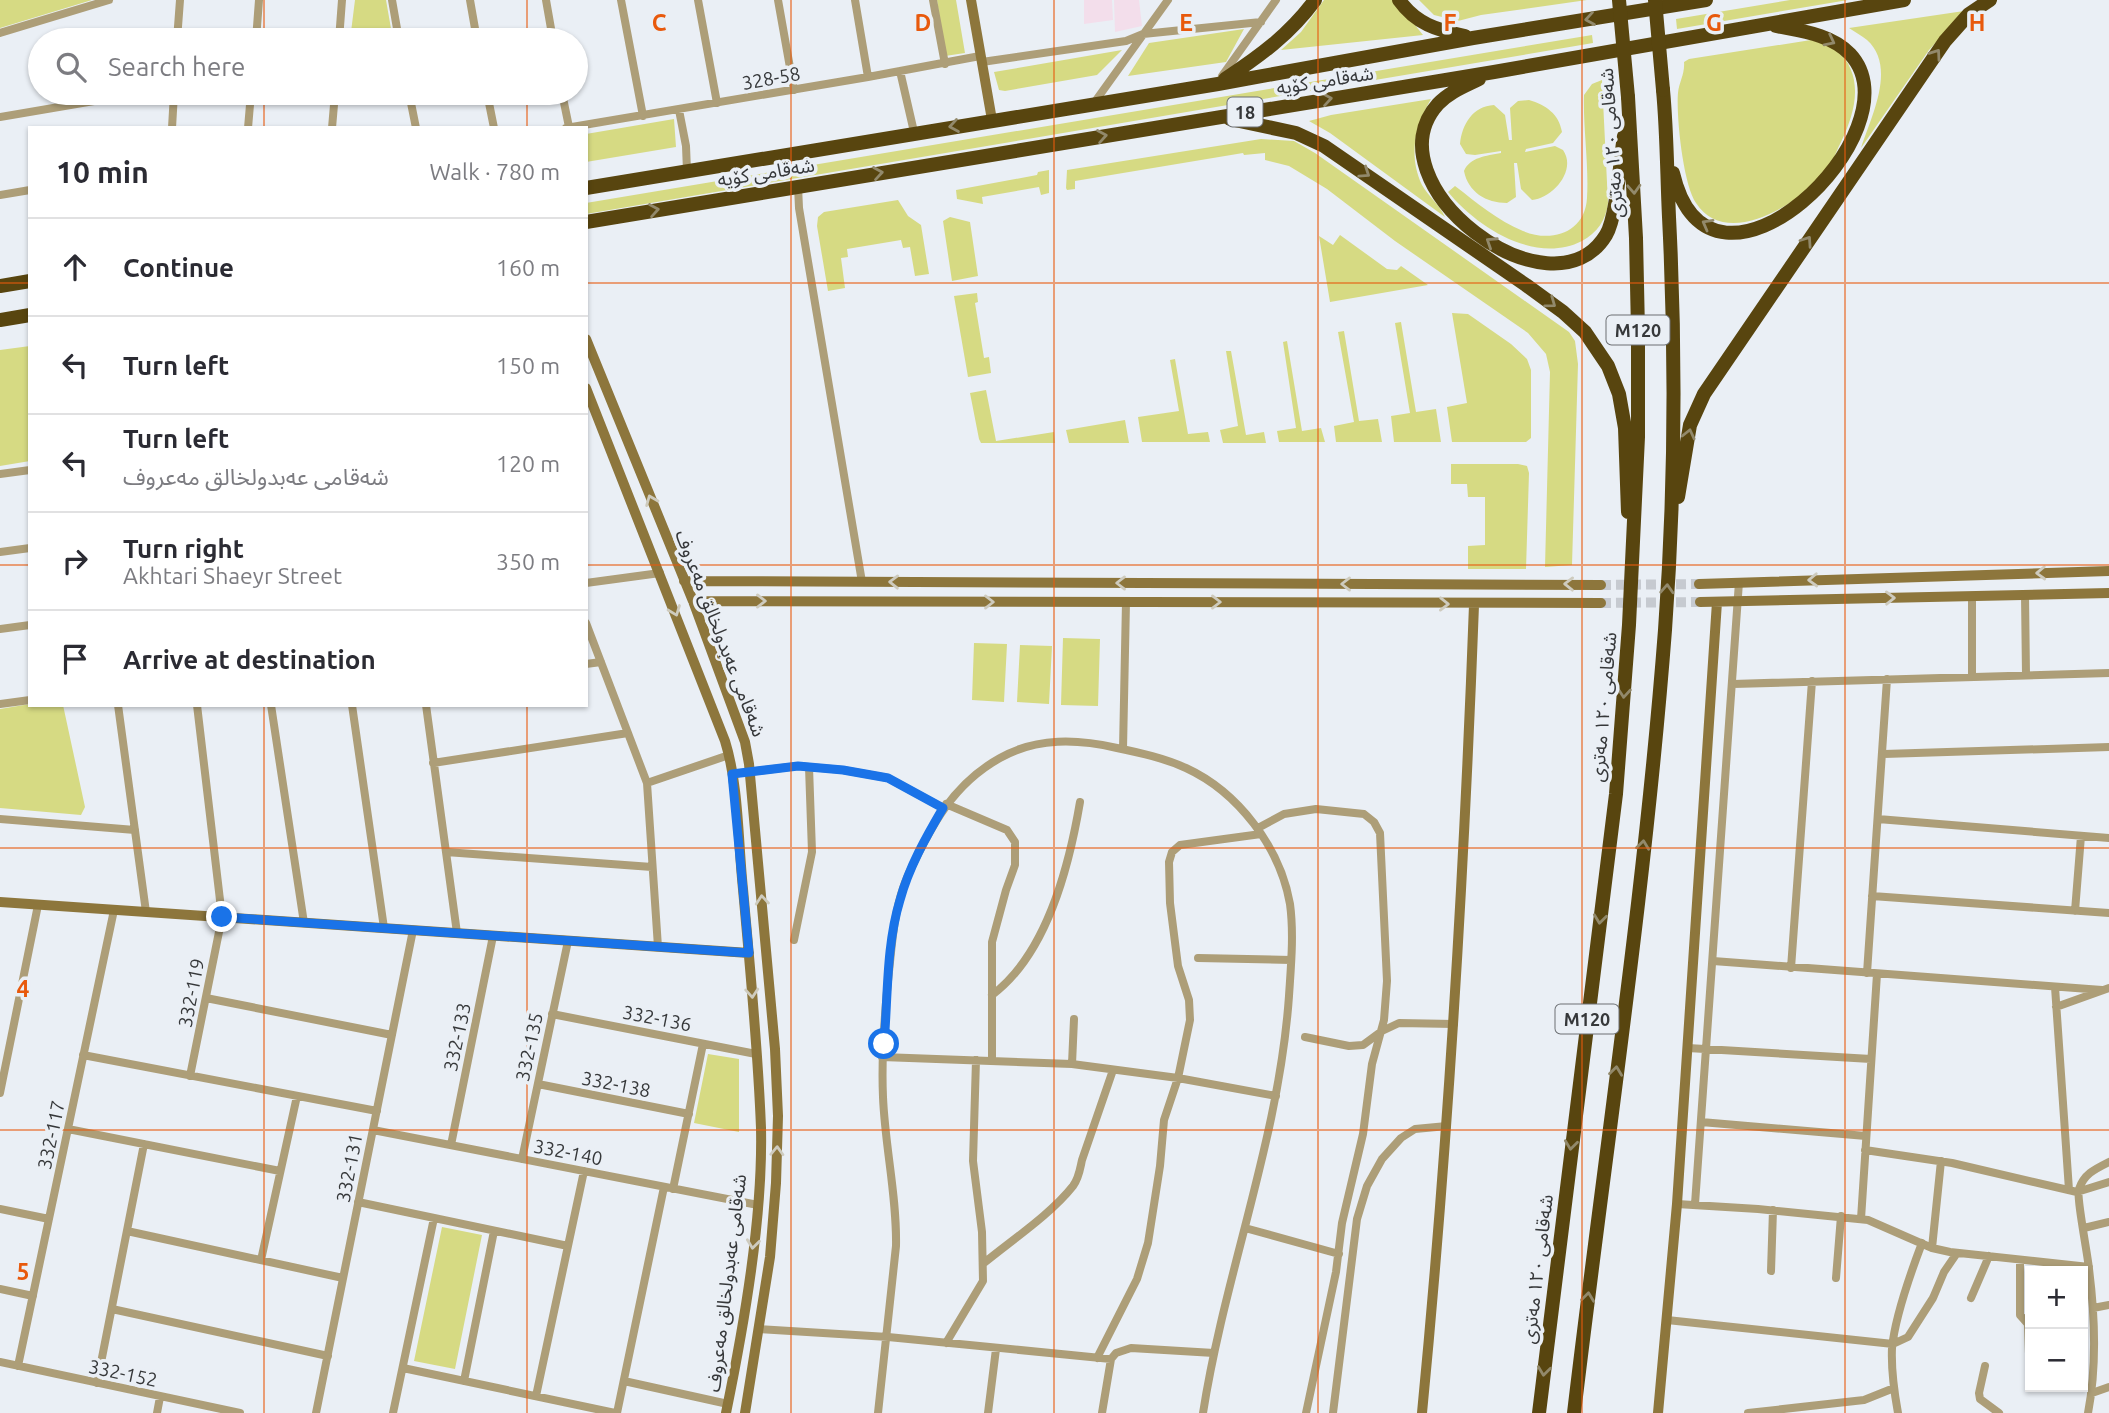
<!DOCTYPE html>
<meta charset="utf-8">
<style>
:root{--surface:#fff;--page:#f7f7f7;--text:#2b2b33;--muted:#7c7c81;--line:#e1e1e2}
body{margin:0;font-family:Ubuntu,"Noto Sans Arabic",sans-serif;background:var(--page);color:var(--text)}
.controls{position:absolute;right:21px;bottom:21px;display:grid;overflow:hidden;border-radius:0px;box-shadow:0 2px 5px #0004}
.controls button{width:63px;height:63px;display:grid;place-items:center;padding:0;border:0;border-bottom:2px solid var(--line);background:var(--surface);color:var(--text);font:35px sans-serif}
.stop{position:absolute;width:21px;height:21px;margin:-16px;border:5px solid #1a73e8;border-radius:50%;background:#fff}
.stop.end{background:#1a73e8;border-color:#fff;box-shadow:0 2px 7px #0008}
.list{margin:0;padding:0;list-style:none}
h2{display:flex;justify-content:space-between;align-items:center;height:91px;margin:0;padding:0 28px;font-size:30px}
h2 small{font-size:23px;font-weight:400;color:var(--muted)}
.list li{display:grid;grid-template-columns:46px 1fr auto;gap:21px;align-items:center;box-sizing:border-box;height:98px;padding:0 28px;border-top:2px solid var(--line)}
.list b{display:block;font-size:26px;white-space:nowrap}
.list p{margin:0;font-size:23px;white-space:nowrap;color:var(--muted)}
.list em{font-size:23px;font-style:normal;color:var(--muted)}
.icon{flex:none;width:38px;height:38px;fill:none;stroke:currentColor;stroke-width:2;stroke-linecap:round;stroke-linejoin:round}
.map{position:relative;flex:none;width:2109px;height:1413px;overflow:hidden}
.search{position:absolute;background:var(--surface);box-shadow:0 2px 5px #0004;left:28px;top:28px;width:560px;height:77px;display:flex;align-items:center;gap:18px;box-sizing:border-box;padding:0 24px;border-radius:38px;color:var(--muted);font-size:26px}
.panel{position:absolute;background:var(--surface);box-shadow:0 2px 5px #0004;left:28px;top:126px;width:560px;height:581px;border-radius:0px}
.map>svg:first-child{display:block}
.medical{fill:#f3deeb}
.green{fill:#d6da83}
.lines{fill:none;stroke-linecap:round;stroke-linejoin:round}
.secondary-tunnel{stroke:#c6cad0;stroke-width:10;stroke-dasharray:10 5;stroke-linecap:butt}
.street{stroke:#ad9e78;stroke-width:8}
.secondary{stroke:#8d763c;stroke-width:10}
.highway{stroke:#58450f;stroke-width:14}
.highway-bridge{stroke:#58450f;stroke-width:14}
.oneway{stroke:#92896b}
.oneway2{stroke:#cecbbe}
.route{stroke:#1a73e8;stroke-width:9}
.grid{fill:none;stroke:#e8590c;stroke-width:2;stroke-opacity:0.55}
.labels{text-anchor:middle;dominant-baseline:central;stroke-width:7;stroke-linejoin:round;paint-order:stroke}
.shield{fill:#eaeff5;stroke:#6c6f72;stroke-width:2}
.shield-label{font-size:18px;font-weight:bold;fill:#36383a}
.street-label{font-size:19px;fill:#36383a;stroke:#eaeff5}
.grid-label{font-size:23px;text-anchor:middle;font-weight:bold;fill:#e8590c;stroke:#eaeff5;stroke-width:7;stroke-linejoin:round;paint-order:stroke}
</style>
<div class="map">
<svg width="2109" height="1413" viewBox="0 0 2109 1413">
<rect width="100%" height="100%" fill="#eaeff5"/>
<!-- medical -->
<path class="medical" d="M 1084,0 L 1112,0 L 1113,20 L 1084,24 Z
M 1114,0 L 1139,0 L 1142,26 L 1115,32 Z"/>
<!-- green -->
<path class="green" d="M 0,0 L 92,0 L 0,28 Z
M 355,0 L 386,0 L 393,40 L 350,40 Z
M 937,0 L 956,0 L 965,53 L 945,56 Z
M 1324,0 L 1395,0 L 1423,35 L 1281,50 L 1301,32 Z
M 1419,0 L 1587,0 L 1481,15 L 1458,21 L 1434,15 Z
M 1790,0 L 1848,0 L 1677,29 L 1676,19 Z
M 1964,11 L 1929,50 L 1861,148 C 1871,117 1897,67 1867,40 C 1862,36 1855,32 1849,28 Z
M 1244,29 L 1226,62 L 1128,76 L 1149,43 Z
M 1592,35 L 1593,43 L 586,214 L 586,203 Z
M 1811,40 C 1819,42 1831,44 1836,49 C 1865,75 1856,111 1841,142 C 1837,149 1834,159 1830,166 C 1806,200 1728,252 1696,203 C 1683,184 1676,115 1678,93 C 1679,82 1685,74 1684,62 L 1689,59 Z
M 1122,50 L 1097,75 L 1005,91 L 999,90 L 994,72 Z
M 1602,80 L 1608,203 C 1606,220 1597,233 1582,241 C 1535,265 1477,227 1448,192 L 1455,186 C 1476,202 1498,221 1523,231 C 1551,243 1585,233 1587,198 C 1589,164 1583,129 1584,95 L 1592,84 Z
M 1431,99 C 1415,126 1408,155 1422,185 C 1428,196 1439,204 1445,217 L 1330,133 L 1309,121 L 1331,115 Z
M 1529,100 C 1546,105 1559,114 1562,132 L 1553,143 L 1526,149 L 1525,152 L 1555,146 L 1563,150 C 1577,170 1553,198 1532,200 L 1521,189 L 1517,163 L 1514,163 L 1516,197 L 1507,203 C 1486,203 1468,192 1464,171 C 1470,157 1486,156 1501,153 L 1501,151 L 1475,155 L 1466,154 L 1460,144 C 1462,124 1473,106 1494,105 L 1505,115 L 1509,140 L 1512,140 L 1510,108 L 1518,101 Z
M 674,119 L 676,147 L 586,162 L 586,134 Z
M 1261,139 L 1294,141 L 1315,153 L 1569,332 L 1575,341 L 1578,364 L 1572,565 L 1545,567 L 1550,372 L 1546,354 L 1528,333 L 1395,241 L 1327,189 L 1289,166 L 1265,160 L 1265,153 L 1244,155 L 1243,153 L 1075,181 L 1075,189 L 1067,190 L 1066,188 L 1067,170 Z
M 1049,170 L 1049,193 L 1041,195 L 1039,187 L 982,197 L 983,204 L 957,199 L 956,190 L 1037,175 L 1038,172 Z
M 898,200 L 908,216 L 921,225 L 929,274 L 915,276 L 910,247 L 903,248 L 901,240 L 847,249 L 848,257 L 841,258 L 845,288 L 828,291 L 817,226 L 818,217 L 824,212 Z
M 950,217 L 970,222 L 978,276 L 952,281 L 943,221 Z
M 1340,235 L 1387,269 L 1397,270 L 1401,266 L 1428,285 L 1330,302 L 1319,236 L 1333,245 Z
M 977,293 L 978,302 L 975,303 L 984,358 L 989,357 L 991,373 L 968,377 L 954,296 Z
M 1452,313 L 1468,314 L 1511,344 L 1527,359 L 1531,370 L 1531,438 L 1526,442 L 1452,442 L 1447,407 L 1467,403 Z
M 1401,322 L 1416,412 L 1436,409 L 1441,442 L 1394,442 L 1391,416 L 1410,413 L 1395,323 Z
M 1344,331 L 1359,421 L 1378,419 L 1382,442 L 1336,442 L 1334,426 L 1354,422 L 1338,332 Z
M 1287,341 L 1302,431 L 1321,428 L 1325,442 L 1279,442 L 1277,431 L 1296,428 L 1283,342 Z
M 30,346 L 30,461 L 0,466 L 0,350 Z
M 1226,351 L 1231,351 L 1246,435 L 1264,432 L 1266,443 L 1223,443 L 1220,430 L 1238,426 Z
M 1175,359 L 1188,434 L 1208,432 L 1210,442 L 1142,442 L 1138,417 L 1179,411 L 1170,360 Z
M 986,390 L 996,441 L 1054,432 L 1055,443 L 981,443 L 979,439 L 970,393 Z
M 1125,420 L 1129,443 L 1069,443 L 1066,430 Z
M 1451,464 L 1518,464 L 1527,466 L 1529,473 L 1526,569 L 1468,569 L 1468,546 L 1485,545 L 1485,497 L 1468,497 L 1467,484 L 1451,484 Z
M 1063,638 L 1100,639 L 1098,706 L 1061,705 Z
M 974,643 L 1007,644 L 1004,702 L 972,700 Z
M 1020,645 L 1052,646 L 1049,704 L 1017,702 Z
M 30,704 L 63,705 L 85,807 L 81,815 L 0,808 L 0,709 Z
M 708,1054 L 739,1059 L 739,1132 L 694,1123 Z
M 442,1227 L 482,1235 L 455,1369 L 414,1361 Z"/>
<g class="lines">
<!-- secondary-tunnel -->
<path class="secondary-tunnel" d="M 1601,585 L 1699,584
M 1601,603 L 1700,602"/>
<!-- street -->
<path class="street" d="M 392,0 L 399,40
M 470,0 L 477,40
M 546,0 L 553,40
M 621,0 L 643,116
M 698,0 L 717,103
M 778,0 L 794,90
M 855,0 L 868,77
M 933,0 L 945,64
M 0,33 L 109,0
M 177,40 L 180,0
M 256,40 L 259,0
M 339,40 L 342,0
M 982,62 L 1126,41 L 1143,34 L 1261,22
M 900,71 L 914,132
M 1222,76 L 1276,0
M 409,93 L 416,128
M 487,93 L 494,128
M 562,93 L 569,127
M 1094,103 L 1168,0
M 679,110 L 686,146 L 687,171
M 0,117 L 141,93
M 172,128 L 174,93
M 248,128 L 251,93
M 332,128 L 335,93
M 566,128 L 868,77 L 980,56
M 798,186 L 799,208 L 862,582
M 0,195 L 30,190
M 0,474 L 30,470
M 0,552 L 30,548
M 586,583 L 660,573
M 2025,595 L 2026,675
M 586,623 L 647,783 L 658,947
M 0,629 L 30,625
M 586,664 L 601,662
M 1972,676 L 1972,596
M 1733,684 L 2109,673
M 0,704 L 30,700
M 118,705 L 146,912
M 271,705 L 304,923
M 352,705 L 384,928
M 426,705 L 457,933
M 1123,749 L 1126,602
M 1884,754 L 2109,747
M 433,763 L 628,733
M 732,774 L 798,766 L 843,770 L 888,778 L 943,808
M 647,783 L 729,755
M 946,804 L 1007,830 L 1015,842 L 1015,865 L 1006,890 L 992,942 L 992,1061
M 0,819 L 135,830
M 1878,819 L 2109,838
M 1258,828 L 1284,814 L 1316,809 L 1364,814 L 1374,822 L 1380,833 L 1387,981 L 1384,1020 L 1372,1064 L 1363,1134 L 1342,1223 L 1336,1272 L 1306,1413
M 446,852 L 652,867
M 1872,896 L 2109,913
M 2075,911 L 2081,836
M 794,940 L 812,852 L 809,767
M 1198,958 L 1291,960
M 1713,961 L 2102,990
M 1791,968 L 1812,681
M 1867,973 L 1887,679
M 2055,987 L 2069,1190
M 992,995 C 1047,954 1069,867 1080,802
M 206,998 L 392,1035
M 2056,1007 L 2109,988
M 552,1014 L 756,1054
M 1305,1037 L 1349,1046 L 1363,1045 L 1382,1031 L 1399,1023 L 1454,1024
M 1688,1048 L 1871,1059
M 83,1055 L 377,1111
M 882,1057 L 1072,1064 L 1178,1078 L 1276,1096
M 1072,1064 L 1074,1019
M 190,1076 L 222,917 L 197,705
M 538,1084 L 689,1114
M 0,1093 L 38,905
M 1701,1122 L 1866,1136
M 68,1129 L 280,1171
M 373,1130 L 758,1205
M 451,1145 L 493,936
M 1865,1150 L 1952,1163 L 2077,1192 L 2109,1182
M 522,1159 L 568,941
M 673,1189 L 703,1044
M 358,1202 L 568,1246
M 1677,1204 L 1758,1209 L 1868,1220 L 1932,1248 L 1950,1252 L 2089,1267
M 1695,1204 L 1739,582
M 0,1209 L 49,1219
M 1861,1219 L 1877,974
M 1245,1228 L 1339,1254
M 2084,1228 L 2109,1222
M 127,1231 L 343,1278
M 1932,1248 L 1941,1161
M 261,1260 L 297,1096
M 2020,1260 L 2020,1315 L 2028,1324 L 2029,1354
M 984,1263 C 1012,1240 1051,1214 1073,1186 C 1079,1178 1080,1169 1082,1160 L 1113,1070
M 1771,1271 L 1773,1210
M 1836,1278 L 1841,1216
M 0,1289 L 33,1296
M 1971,1298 L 1989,1256
M 2093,1308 L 2109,1305
M 112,1309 L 328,1356
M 1667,1320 L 1893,1344 L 1908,1337 L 1933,1298 L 1944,1272 L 1957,1253
M 759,1329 L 888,1337 L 1111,1359 L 1116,1353 L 1131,1348 L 1214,1353
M 946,1343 L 983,1281 L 982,1232 L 973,1161 L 976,1060
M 1097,1358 L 1137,1279 L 1148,1243 L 1160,1166 L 1164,1120 L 1178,1078 L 1190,1020 L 1189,1000 L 1178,966 L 1170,903 L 1169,862 L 1172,852 L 1180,845 L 1261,834
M 0,1362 L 240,1413
M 18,1366 L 114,910
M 1985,1366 L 1979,1393 L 1980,1399 L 1999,1413
M 403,1368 L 615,1413
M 464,1381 L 494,1231
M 624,1381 L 728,1404
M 97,1383 L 144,1144
M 2092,1393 L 2109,1387
M 536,1396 L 584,1171
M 157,1413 L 160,1397
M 316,1413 L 413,930
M 393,1413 L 434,1218
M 617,1413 L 664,1187
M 878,1413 L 896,1246 C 897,1196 885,1147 883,1097 C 881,1053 885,1007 890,962 C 893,932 896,901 909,873 C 931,826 953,784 1000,758 C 1037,737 1078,739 1117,748 C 1141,753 1164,758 1186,768 C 1238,792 1280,847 1290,904 C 1294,934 1291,965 1289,996 C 1279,1139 1225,1272 1203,1413
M 988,1413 L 996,1349
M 1102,1413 L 1111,1359
M 1333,1413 L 1357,1219 L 1367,1186 L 1382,1159 L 1401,1138 L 1415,1129 L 1447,1126
M 1748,1413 L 1864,1400 L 1894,1388
M 1898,1413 C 1894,1391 1891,1370 1892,1348 C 1895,1317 1911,1272 1922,1243
M 2088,1413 C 2097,1366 2095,1316 2089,1269 C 2088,1256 2076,1196 2079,1189 C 2084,1174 2095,1169 2109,1162"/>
<!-- secondary -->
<path class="secondary" d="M 971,0 L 992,120
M 586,339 L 693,601 L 745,742 L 749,764 L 775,1049 L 778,1116 L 776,1183 L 770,1257 L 745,1413
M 586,388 L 725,741 C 739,786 738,842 743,889 C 750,968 758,1048 761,1128 C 763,1217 744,1325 726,1413
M 684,581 L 1601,585
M 1699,584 L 2109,571
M 693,601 L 1601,603
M 1700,602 L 2109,593
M 0,902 L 749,953
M 1422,1413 C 1448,1144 1464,875 1474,605
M 1658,1413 L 1677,1204 L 1717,602"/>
<!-- highway -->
<path class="highway" d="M 1399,0 C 1416,24 1437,30 1465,36
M 1225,79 C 1260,56 1290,34 1315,0
M 1479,79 C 1465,86 1449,92 1438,104 C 1367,183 1552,324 1606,235 C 1617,217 1620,159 1624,136
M 1230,119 L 1296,133 L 1324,146 L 1526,285 L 1563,312 L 1585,332 L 1608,366 L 1619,394 L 1625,428 L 1628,512
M 1673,173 C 1710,333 1921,130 1850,54 C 1831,34 1801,31 1776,26
M 586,188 L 1218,84 L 1473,38 L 1706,0
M 586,222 L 1494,72 L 1904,0
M 0,286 L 30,281
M 0,320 L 30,315
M 1678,497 L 1690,425 L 1704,394 L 1945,41 L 1969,14 L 1990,0
M 1539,1413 L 1616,794 L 1629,625 L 1638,437 L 1638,331 L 1636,238 L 1628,97
M 1574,1413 C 1605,1152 1645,892 1665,630 C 1675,493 1676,354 1669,217 C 1667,175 1667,132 1663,90"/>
<!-- highway-bridge -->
<path class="highway-bridge" d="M 1619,0 L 1628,97
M 1655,0 L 1663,90"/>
</g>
<!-- one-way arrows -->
<defs><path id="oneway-chevron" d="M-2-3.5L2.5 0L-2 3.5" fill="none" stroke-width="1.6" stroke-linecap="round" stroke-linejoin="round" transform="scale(1.75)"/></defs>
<g class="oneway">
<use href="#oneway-chevron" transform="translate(1590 19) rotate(171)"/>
<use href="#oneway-chevron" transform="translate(1830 41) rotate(27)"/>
<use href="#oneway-chevron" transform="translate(1936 54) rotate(-55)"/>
<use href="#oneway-chevron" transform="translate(1327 99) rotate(-9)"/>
<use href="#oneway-chevron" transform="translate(954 126) rotate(171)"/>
<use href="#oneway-chevron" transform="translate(1102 136) rotate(-10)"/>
<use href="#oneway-chevron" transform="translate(878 173) rotate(-9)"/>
<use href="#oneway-chevron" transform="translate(1365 173) rotate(34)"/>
<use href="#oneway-chevron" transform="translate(1634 189) rotate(87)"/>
<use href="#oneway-chevron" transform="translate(654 210) rotate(-10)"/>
<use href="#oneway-chevron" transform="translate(1707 224) rotate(-151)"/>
<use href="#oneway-chevron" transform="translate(1807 241) rotate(-56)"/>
<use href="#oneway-chevron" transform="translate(1491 242) rotate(-147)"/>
<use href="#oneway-chevron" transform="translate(1551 303) rotate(36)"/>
<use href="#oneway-chevron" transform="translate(1689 434) rotate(-77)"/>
<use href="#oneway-chevron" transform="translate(1667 589) rotate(-87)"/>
<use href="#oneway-chevron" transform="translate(1624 693) rotate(95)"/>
<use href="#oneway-chevron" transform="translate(1643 845) rotate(-83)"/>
<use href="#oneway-chevron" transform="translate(1600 919) rotate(97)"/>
<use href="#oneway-chevron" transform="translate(1616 1071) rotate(-83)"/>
<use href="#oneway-chevron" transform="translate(1571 1145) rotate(97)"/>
<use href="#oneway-chevron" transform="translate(1588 1297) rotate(-83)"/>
<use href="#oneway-chevron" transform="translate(1544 1371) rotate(97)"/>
</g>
<g class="oneway2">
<use href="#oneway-chevron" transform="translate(651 500) rotate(-112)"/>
<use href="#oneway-chevron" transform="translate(2041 573) rotate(178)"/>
<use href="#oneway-chevron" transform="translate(1813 580) rotate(178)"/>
<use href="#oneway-chevron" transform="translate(894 582) rotate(-179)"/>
<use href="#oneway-chevron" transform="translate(1121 583) rotate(180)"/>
<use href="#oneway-chevron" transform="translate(1346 584) rotate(-180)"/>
<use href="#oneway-chevron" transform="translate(1569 584) rotate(-179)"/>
<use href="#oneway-chevron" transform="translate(1890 598) rotate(-1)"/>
<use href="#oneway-chevron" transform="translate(761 601)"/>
<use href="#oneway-chevron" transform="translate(989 602)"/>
<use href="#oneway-chevron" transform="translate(1216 602)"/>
<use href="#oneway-chevron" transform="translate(1444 604) rotate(1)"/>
<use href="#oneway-chevron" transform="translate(675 611) rotate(69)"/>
<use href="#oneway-chevron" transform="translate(762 900) rotate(-95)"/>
<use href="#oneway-chevron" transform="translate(752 993) rotate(86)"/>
<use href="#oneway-chevron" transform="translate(777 1151) rotate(-88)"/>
<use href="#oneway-chevron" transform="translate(753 1244) rotate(97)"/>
</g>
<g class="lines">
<!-- route -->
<path class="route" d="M 222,917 L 749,953 L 732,774 L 798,766 L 843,770 L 888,778 L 943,808 C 926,837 909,867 900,900 C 886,946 888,997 884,1044"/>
</g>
<!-- grid -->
<path class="grid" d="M 264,0 L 264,40M 527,0 L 527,40M 791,0 L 791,1413M 1054,0 L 1054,1413M 1318,0 L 1318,1413M 1582,0 L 1582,1413M 1845,0 L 1845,1413M 264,93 L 264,128M 527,93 L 527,128M 0,283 L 30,283M 586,283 L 2109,283M 0,565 L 30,565M 586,565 L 2109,565M 264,705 L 264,1413M 527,705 L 527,1413M 0,848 L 2109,848M 0,1130 L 2109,1130"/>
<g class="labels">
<!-- shield labels -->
<g class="shield">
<rect x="1227.5" y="97.5" width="35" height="29" rx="5"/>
<rect x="1606.5" y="315.5" width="63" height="29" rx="5"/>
<rect x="1555.5" y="1004.5" width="63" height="29" rx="5"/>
</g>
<g class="shield-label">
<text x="1245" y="112">18</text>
<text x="1638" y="330">M120</text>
<text x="1587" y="1019">M120</text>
</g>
<!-- street labels -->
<g class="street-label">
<text transform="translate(771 78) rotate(-10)">328-58</text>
<text transform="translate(1325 80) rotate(-9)">شەقامی کۆیە</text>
<text transform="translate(1611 143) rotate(-94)">شەقامی ١٢٠ مەتری</text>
<text transform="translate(766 172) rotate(-9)">شەقامی کۆیە</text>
<text transform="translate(721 633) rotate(69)">شەقامی عەبدولخالق مەعروف</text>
<text transform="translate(1603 707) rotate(-85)">شەقامی ١٢٠ مەتری</text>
<text transform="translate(191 993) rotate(-79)">332-119</text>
<text transform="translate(657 1018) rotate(11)">332-136</text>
<text transform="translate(457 1037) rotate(-78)">332-133</text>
<text transform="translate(529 1047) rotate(-78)">332-135</text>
<text transform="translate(616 1084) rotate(11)">332-138</text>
<text transform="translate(51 1135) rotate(-78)">332-117</text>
<text transform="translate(568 1152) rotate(11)">332-140</text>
<text transform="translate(349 1168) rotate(-79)">332-131</text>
<text transform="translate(1537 1269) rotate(-83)">شەقامی ١٢٠ مەتری</text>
<text transform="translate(726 1283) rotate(-83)">شەقامی عەبدولخالق مەعروف</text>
<text transform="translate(123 1373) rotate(12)">332-152</text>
</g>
</g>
<g class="grid-label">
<text x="659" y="31">C</text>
<text x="923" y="31">D</text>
<text x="1186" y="31">E</text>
<text x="1450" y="31">F</text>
<text x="1714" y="31">G</text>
<text x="1977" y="31">H</text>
<text x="23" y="997">4</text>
<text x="23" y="1280">5</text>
</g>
</svg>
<div class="controls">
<button>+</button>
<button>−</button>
</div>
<div class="stop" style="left:884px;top:1044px"></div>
<div class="stop end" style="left:222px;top:917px"></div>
<div class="search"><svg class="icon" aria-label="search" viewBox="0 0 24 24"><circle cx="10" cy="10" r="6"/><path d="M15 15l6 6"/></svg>Search here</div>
<section class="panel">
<h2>10 min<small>Walk · 780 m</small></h2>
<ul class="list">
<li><svg class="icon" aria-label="ahead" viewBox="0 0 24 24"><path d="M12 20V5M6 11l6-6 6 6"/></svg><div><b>Continue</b></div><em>160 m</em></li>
<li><svg class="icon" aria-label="left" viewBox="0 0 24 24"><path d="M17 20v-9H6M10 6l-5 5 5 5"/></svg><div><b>Turn left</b></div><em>150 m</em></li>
<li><svg class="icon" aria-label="left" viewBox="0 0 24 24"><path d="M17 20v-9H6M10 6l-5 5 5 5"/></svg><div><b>Turn left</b><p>شەقامی عەبدولخالق مەعروف</p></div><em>120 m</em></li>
<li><svg class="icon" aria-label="right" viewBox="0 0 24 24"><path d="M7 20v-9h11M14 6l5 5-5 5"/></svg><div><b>Turn right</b><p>Akhtari Shaeyr Street</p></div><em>350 m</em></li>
<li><svg class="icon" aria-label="arrive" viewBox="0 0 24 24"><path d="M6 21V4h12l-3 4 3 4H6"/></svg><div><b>Arrive at destination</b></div></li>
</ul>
</section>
</div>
